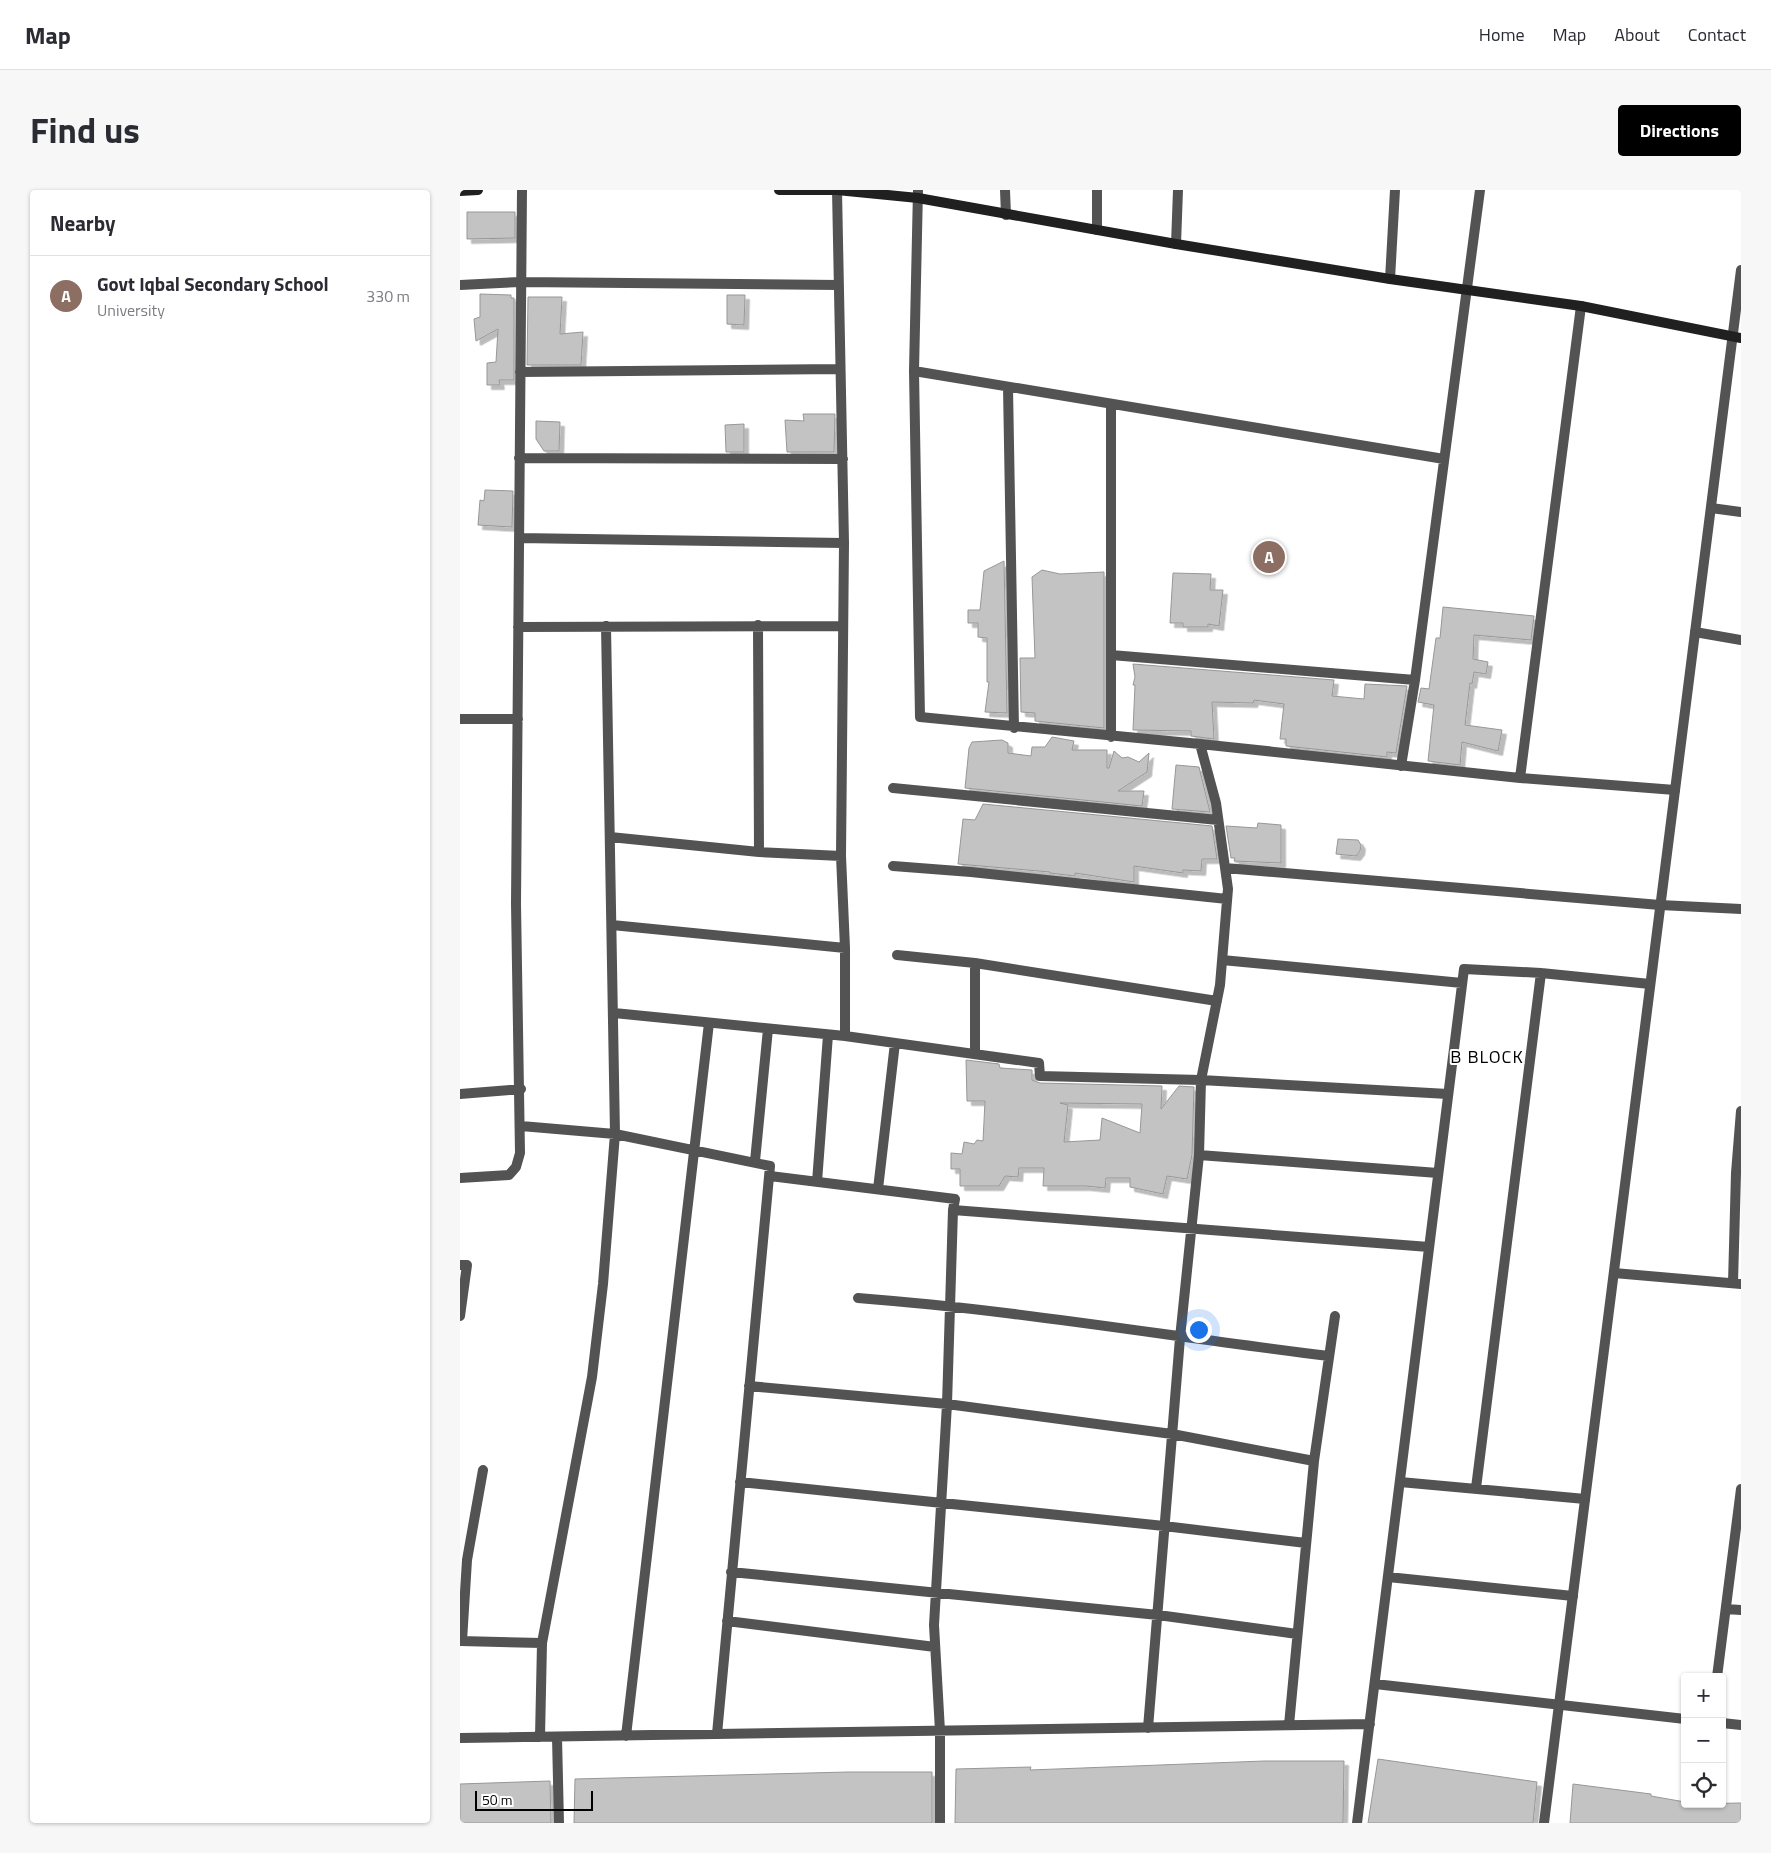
<!DOCTYPE html>
<meta charset="utf-8">
<style>
:root{--surface:#fff;--page:#f7f7f7;--text:#2b2b33;--muted:#7c7c81;--line:#e1e1e2;--accent:#000}
body{margin:0;font-family:"Titillium Web",sans-serif;background:var(--page);color:var(--text)}
.controls{position:absolute;right:15px;bottom:15px;display:grid;overflow:hidden;border-radius:5px;box-shadow:0 1px 4px #0004}
.controls button{width:45px;height:45px;display:grid;place-items:center;padding:0;border:0;border-bottom:1px solid var(--line);background:var(--surface);color:var(--text);font:25px sans-serif}
.scale{position:absolute;left:15px;bottom:12px;width:118px;box-sizing:border-box;padding-left:5px;border:2px solid #000;border-top:0;font-size:14px;line-height:18px;white-space:nowrap;color:#000;-webkit-text-stroke:4px #fff;paint-order:stroke}
.you{position:absolute;left:738px;top:1139px;width:18px;height:18px;margin:-12px;border:4px solid #fff;border-radius:50%;background:#1a73e8;box-shadow:0 0 0 8px #1a73e833}
.badge{display:grid;place-items:center;width:32px;height:32px;border-radius:50%;background:var(--accent);color:#fff;font-size:16px;font-weight:700}
.pin{position:absolute;translate:-50% -50%;border:2px solid #fff;box-shadow:0 1px 5px #0006}
.list{margin:0;padding:0;list-style:none}
h2{display:flex;justify-content:space-between;align-items:center;height:65px;margin:0;padding:0 20px;font-size:21px}
h2 small{font-size:16px;font-weight:400;color:var(--muted)}
.list li{display:grid;grid-template-columns:32px 1fr auto;gap:15px;align-items:center;box-sizing:border-box;height:80px;padding:0 20px;border-top:1px solid var(--line)}
.list b{display:block;font-size:19px;white-space:nowrap}
.list p{margin:0;font-size:16px;white-space:nowrap;color:var(--muted)}
.list em{font-size:16px;font-style:normal;color:var(--muted)}
.icon{flex:none;width:28px;height:28px;fill:none;stroke:currentColor;stroke-width:2;stroke-linecap:round;stroke-linejoin:round}
.map{position:relative;flex:none;width:1281px;height:1633px;overflow:hidden;border-radius:5px}
header{display:flex;align-items:center;gap:30px;box-sizing:border-box;height:70px;padding:0 25px;background:var(--surface);border-bottom:1px solid var(--line)}
header strong{font-size:24px}
nav{display:flex;gap:28px;margin-inline-start:auto;font-size:18px}
.intro{display:flex;align-items:center;justify-content:space-between;box-sizing:border-box;height:120px;padding:0 30px}
h1{margin:0;font-size:35px}
.button{padding:12px 22px;border-radius:5px;background:var(--accent);color:#fff;font-size:18px;font-weight:700}
main{display:flex;gap:30px;padding:0 30px}
aside{flex:1;background:var(--surface);border-radius:5px;box-shadow:0 1px 4px #0004}
.map>svg:first-child{display:block}
.building{fill:#c3c3c3;stroke:#979797;fill-rule:evenodd;filter:url(#shadow)}
.lines{fill:none;stroke-linecap:round;stroke-linejoin:round}
.minor{stroke:#535353;stroke-width:10}
.tertiary{stroke:#535353;stroke-width:10}
.secondary{stroke:#202020;stroke-width:10}
.labels{text-anchor:middle;dominant-baseline:central;stroke-width:4;stroke-linejoin:round;paint-order:stroke}
.quarter-label{font-size:18px;letter-spacing:1px;fill:#000;stroke:#fff}
</style>
<header>
<strong>Map</strong>
<nav><a>Home</a><a>Map</a><a>About</a><a>Contact</a></nav>
</header>
<div class="intro"><h1>Find us</h1><a class="button">Directions</a></div>
<main>
<aside>
<h2>Nearby<small></small></h2>
<ul class="list">
<li><span class="badge" style="background:#8d6e63">A</span><div><b>Govt Iqbal Secondary School</b><p>University</p></div><em>330 m</em></li>
</ul>
</aside>
<div class="map">
<svg width="1281" height="1633" viewBox="0 0 1281 1633">
<defs>
<filter id="shadow"><feDropShadow dx="4.5" dy="4.5" stdDeviation="0" flood-color="#0004"/></filter>
</defs>
<rect width="100%" height="100%" fill="#fff"/>
<!-- building -->
<path class="building" d="M 7,22 L 55,22 L 55,48 L 7,49 Z
M 20,104 L 51,105 L 51,108 L 54,108 L 54,190 L 39,190 L 40,195 L 27,195 L 27,173 L 36,172 L 38,139 L 16,151 L 14,129 L 20,127 Z
M 267,105 L 285,105 L 284,135 L 267,134 Z
M 68,107 L 102,107 L 100,144 L 123,142 L 121,175 L 67,175 Z
M 343,224 L 375,224 L 374,262 L 327,262 L 325,230 L 344,231 Z
M 76,231 L 100,232 L 99,261 L 84,261 L 76,249 Z
M 284,234 L 284,262 L 266,262 L 265,235 Z
M 25,300 L 53,301 L 52,337 L 18,335 L 20,310 L 24,311 Z
M 544,371 L 547,523 L 525,522 L 529,492 L 527,492 L 527,448 L 518,447 L 518,433 L 508,433 L 508,420 L 520,420 L 524,381 Z
M 582,380 L 600,384 L 644,382 L 644,538 L 575,531 L 575,523 L 561,522 L 560,468 L 575,468 L 572,387 Z
M 713,383 L 751,384 L 750,400 L 763,400 L 759,436 L 748,434 L 748,437 L 723,437 L 723,433 L 710,433 Z
M 983,417 L 1074,426 L 1071,450 L 1014,445 L 1013,469 L 1028,472 L 1026,484 L 1014,482 L 1012,494 L 1010,493 L 1005,535 L 1042,540 L 1038,561 L 1002,552 L 1000,575 L 968,571 L 974,515 L 958,512 L 961,498 L 969,499 L 976,448 L 980,448 Z
M 673,474 L 874,490 L 872,506 L 904,509 L 905,494 L 947,496 L 936,563 L 927,562 L 927,567 L 826,556 L 826,549 L 820,549 L 824,514 L 794,510 L 793,513 L 752,512 L 754,549 L 731,546 L 731,541 L 673,540 L 675,495 L 673,495 L 675,487 Z
M 592,547 L 614,551 L 612,560 L 647,560 L 647,578 L 649,578 L 654,561 L 662,568 L 668,567 L 679,572 L 689,563 L 687,582 L 658,601 L 684,601 L 682,616 L 505,598 L 509,558 L 512,552 L 542,550 L 548,553 L 548,563 L 571,566 L 572,557 L 585,557 Z
M 716,575 L 739,577 L 750,622 L 712,619 Z
M 523,614 L 752,636 L 757,669 L 742,669 L 741,681 L 723,680 L 723,683 L 674,676 L 674,692 L 615,683 L 615,686 L 590,683 L 590,682 L 498,674 L 503,629 L 515,630 Z
M 798,633 L 821,635 L 821,673 L 774,671 L 775,668 L 771,668 L 766,636 L 797,638 Z
M 878,649 L 898,650 L 901,655 L 900,661 L 896,666 L 876,664 Z
M 506,870 L 539,874 L 540,878 L 572,880 L 572,890 L 580,893 L 702,896 L 701,919 L 719,896 L 734,897 L 732,965 L 727,989 L 707,986 L 703,1004 L 670,997 L 670,988 L 646,988 L 645,998 L 626,996 L 583,996 L 584,978 L 559,978 L 558,987 L 545,986 L 539,996 L 500,996 L 500,979 L 491,979 L 491,963 L 502,964 L 504,952 L 514,954 L 517,950 L 523,951 L 525,911 L 507,911 ZM 600,913 L 682,914 L 680,943 L 642,928 L 640,950 L 604,952 L 608,915 Z
M 918,1569 L 1077,1592 L 1073,1633 L 908,1633 Z
M 804,1571 L 884,1571 L 883,1633 L 495,1633 L 496,1579 L 571,1577 L 570,1580 Z
M 388,1582 L 472,1582 L 472,1633 L 114,1633 L 115,1589 Z
M 90,1591 L 91,1633 L 0,1633 L 0,1594 Z
M 1113,1594 L 1191,1604 L 1191,1606 L 1225,1612 L 1225,1614 L 1281,1613 L 1281,1633 L 1110,1633 Z"/>
<g class="lines">
<!-- minor -->
<path class="minor" d="M 377,0 L 384,353 L 381,666 L 385,758 L 385,846
M 458,0 L 454,181 L 460,527 L 740,554 L 1060,588 L 1215,600
M 545,0 L 546,25
M 637,0 L 637,40
M 716,54 L 718,0
M 930,89 L 935,0
M 0,95 L 60,92 L 379,95
M 454,181 L 984,269
M 60,182 L 379,179
M 548,197 L 554,538
M 59,268 L 383,269
M 1251,318 L 1281,322
M 59,348 L 384,353
M 298,435 L 299,662
M 58,437 L 383,436
M 1235,442 L 1281,450
M 651,465 L 955,490
M 0,529 L 58,529
M 651,547 L 651,214
M 941,576 L 955,490 L 1020,0
M 1060,588 L 1121,116
M 433,598 L 758,630
M 150,647 L 299,662 L 381,666
M 433,676 L 511,682 L 767,709
M 765,678 L 1200,715 L 1281,719
M 152,735 L 385,758
M 437,765 L 515,773
M 762,770 L 1002,793
M 154,823 L 385,846 L 579,873 L 580,886 L 741,890 L 988,904
M 515,864 L 515,773 L 757,811
M 0,904 L 61,899
M 61,936 L 155,944 L 310,976 L 257,1544
M 739,965 L 978,983
M 295,971 L 308,839
M 310,986 L 495,1009 L 493,1020 L 969,1057
M 0,988 L 49,985 L 56,977 L 60,963 L 56,714 L 62,0
M 357,992 L 368,845
M 418,999 L 435,853
M 0,1075 L 7,1075 L 0,1126
M 1154,1083 L 1281,1094
M 1273,1093 L 1276,983 L 1281,921
M 398,1108 C 556,1120 712,1147 869,1166
M 289,1196 L 487,1214 L 712,1244 L 854,1271
M 280,1292 L 704,1336 L 846,1353
M 940,1292 L 1125,1309
M 1016,1298 L 1081,783
M 271,1382 L 698,1425 L 837,1444
M 928,1387 L 1113,1406
M 1266,1419 L 1281,1420
M 267,1431 L 475,1457
M 0,1451 L 82,1453
M 2,1451 L 7,1370 L 23,1280
M 1257,1487 L 1281,1299
M 915,1494 L 1225,1529
M 1262,1533 L 1281,1535
M 829,1535 L 854,1271 L 875,1126
M 688,1538 L 720,1148 L 739,965 L 741,890 L 760,795 L 768,699 L 756,613 L 740,554
M 166,1546 L 249,833
M 80,1547 L 82,1453 L 132,1187 L 143,1094 L 155,944 L 146,436
M 97,1547 L 99,1633
M 0,1548 L 910,1534
M 480,1633 L 480,1541 L 474,1435 L 487,1214 L 493,1020
M 897,1633 L 1004,779 L 1081,783 L 1190,794"/>
<!-- tertiary -->
<path class="tertiary" d="M 1084,1633 L 1281,80"/>
<!-- secondary -->
<path class="secondary" d="M 319,0 L 377,0 L 458,8 L 716,54 L 930,89 L 1121,116 L 1281,148
M 0,1 L 18,0"/>
</g>
<g class="labels">
<!-- quarter labels -->
<g class="quarter-label">
<text x="1027" y="866">B BLOCK</text>
</g>
</g>
</svg>
<div class="controls">
<button>+</button>
<button>−</button>
<button><svg class="icon" aria-label="locate" viewBox="0 0 24 24"><circle cx="12" cy="12" r="6"/><path d="M12 2v4M12 18v4M2 12h4M18 12h4"/></svg></button>
</div>
<div class="scale">50 m</div>
<div class="you"></div>
<div class="pin badge" style="left:809px;top:367px;background:#8d6e63">A</div>
</div>
</main>
